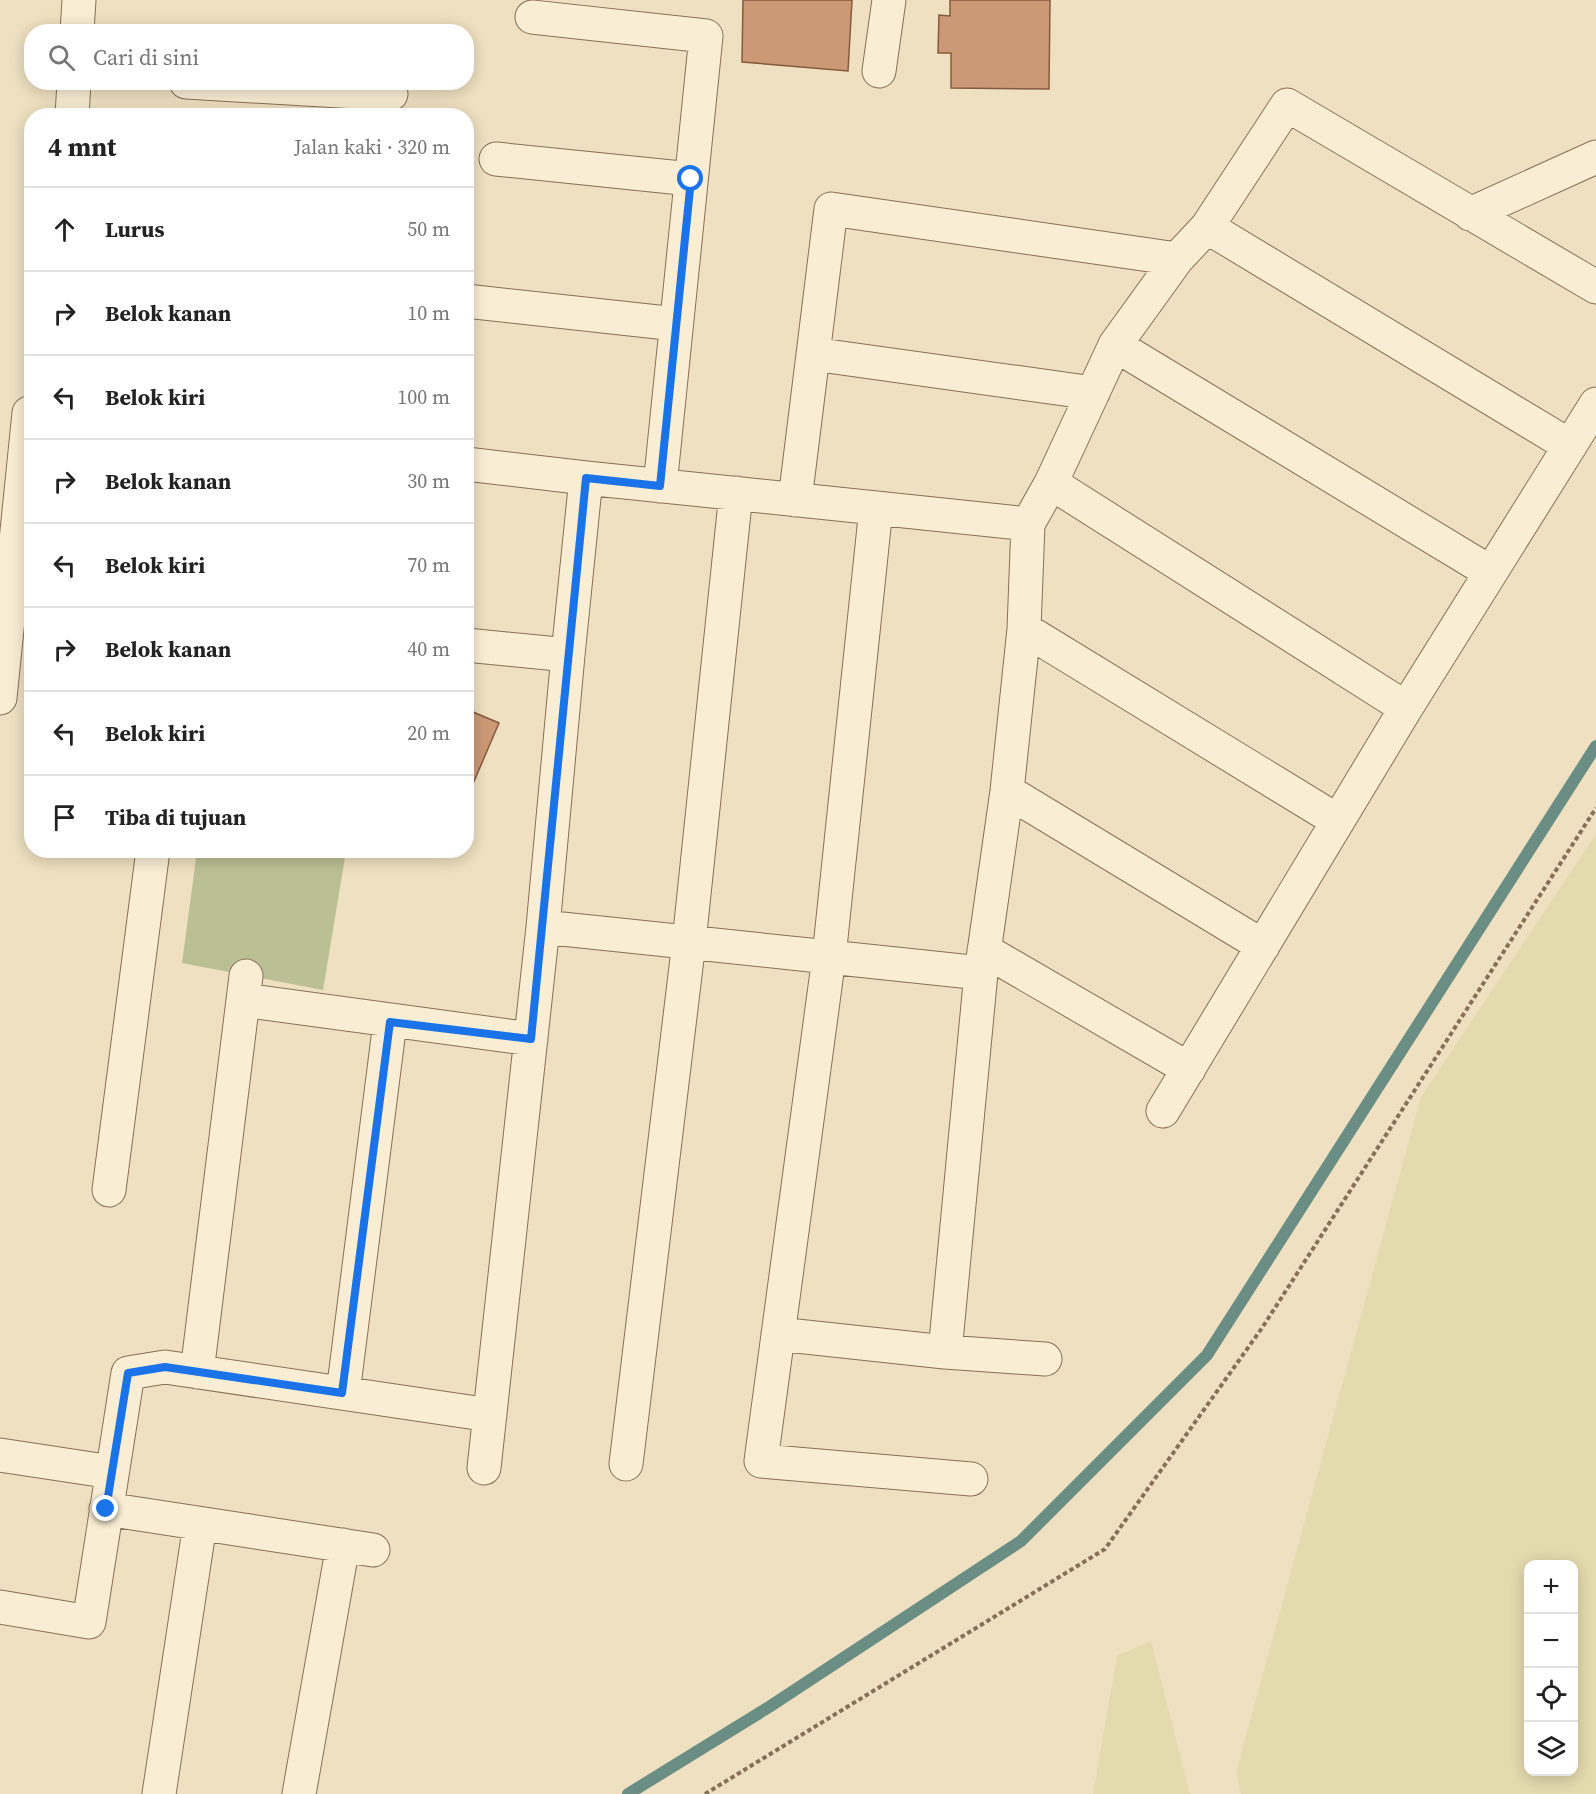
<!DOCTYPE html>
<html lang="id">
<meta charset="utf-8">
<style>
:root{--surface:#fff;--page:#f2f2f2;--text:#222;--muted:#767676;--line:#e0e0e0}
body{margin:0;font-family:"Source Serif 4",serif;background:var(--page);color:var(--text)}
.controls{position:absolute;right:18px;bottom:18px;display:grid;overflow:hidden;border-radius:12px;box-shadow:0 3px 15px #0003}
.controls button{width:54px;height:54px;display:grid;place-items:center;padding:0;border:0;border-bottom:2px solid var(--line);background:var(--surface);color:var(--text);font:30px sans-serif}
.stop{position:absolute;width:18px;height:18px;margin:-14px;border:4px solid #1a73e8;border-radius:50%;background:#fff}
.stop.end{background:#1a73e8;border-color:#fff;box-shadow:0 2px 6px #0008}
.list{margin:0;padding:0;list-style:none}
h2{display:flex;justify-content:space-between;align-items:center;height:78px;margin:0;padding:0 24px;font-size:26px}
h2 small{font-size:20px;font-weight:400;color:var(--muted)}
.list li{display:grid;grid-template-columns:39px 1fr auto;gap:18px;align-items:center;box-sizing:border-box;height:84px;padding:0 24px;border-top:2px solid var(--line)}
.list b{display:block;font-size:22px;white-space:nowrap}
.list em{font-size:20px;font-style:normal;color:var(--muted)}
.icon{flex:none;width:33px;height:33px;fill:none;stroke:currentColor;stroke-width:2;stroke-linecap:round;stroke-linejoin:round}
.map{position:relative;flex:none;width:1596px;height:1794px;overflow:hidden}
.search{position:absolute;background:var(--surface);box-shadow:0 3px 15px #0003;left:24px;top:24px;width:450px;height:66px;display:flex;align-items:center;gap:15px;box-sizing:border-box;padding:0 21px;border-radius:24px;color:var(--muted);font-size:22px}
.panel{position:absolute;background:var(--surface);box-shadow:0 3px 15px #0003;left:24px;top:108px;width:450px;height:750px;border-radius:24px}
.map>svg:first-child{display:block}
.farmland{fill:#e3daae;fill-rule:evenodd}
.cemetery{fill:#bbc094}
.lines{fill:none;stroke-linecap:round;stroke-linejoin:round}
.stream{stroke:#6a8e84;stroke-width:12}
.building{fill:#cc9976;stroke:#865a3e;stroke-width:1.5}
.minor-casing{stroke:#877058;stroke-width:35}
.path{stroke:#877058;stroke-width:4;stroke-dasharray:4.5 3;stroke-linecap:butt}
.minor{stroke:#f9edd3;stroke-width:33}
.route{stroke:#1a73e8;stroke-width:8}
</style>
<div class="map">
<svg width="1596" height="1794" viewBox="0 0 1596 1794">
<rect width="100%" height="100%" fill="#eee0c0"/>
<!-- farmland -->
<path class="farmland" d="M 1596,834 L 1596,1794 L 1241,1794 L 1236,1772 L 1421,1097 ZM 1528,1564 L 1574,1564 L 1574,1772 L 1528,1772 Z
M 1151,1641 L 1190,1794 L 1093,1794 L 1117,1656 Z"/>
<!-- cemetery -->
<path class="cemetery" d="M 197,851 L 346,851 L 323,990 L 182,963 Z"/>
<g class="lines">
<!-- stream -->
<path class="stream" d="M 628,1794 L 769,1707 L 1021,1541 L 1207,1355 L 1596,746"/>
</g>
<!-- building -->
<path class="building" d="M 743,0 L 852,0 L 848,71 L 742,62 Z
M 950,0 L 1050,0 L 1049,89 L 951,88 L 951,53 L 938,53 L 939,15 L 950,16 Z
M 466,709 L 499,723 L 466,800 Z"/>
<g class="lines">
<!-- minor casing -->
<g class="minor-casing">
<path id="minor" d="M 532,17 L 706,36 L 660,486
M 77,32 L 79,0
M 879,71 L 889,0
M 186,82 L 391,94
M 72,116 L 74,82
M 496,159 L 691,179
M 1470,214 L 1596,157
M 1207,227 L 1570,446
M 1177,259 L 1207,227 L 1287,105 L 1596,287
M 466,301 L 676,324
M 1115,345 L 1490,572
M 813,354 L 1093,393
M 466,464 L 586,478
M 795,500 L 831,209 L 1177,259 L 1115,345 L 1051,483
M 876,508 L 1028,524 L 1051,483 L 1406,708 L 1163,1111
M 1024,629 L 1338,821
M 466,645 L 568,655 L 543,927 L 484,1468
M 0,698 L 29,413 L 32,413
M 1406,708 L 1596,404
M 1007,791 L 1263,946
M 543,927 L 829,957 L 876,508 L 586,478 L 568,655
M 984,950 L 1189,1069
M 243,1000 L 531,1039
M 109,1190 L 153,850
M 778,1334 L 945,1352 L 1045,1359
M 945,1352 L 981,973
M 197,1372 L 246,976
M 343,1393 L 390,1022
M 0,1455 L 112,1472
M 626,1464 L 689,942 L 736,493
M 971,1479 L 761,1461 L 829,957 L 981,973 L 1007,791 L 1024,629 L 1028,524
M 106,1509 L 373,1550
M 0,1607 L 89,1622 L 128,1373 L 165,1367 L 490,1415
M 159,1794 L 200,1524
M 299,1794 L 343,1545"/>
</g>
<!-- path -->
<path class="path" d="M 705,1794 L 1105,1549 L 1262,1328 L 1596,808"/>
<!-- minor -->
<use href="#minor" class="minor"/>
</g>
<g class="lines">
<!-- route -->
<path class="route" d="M 106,1509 L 128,1373 L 165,1367 L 342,1393 L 390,1022 L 531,1039 L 586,478 L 660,486 L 691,179"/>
</g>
</svg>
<div class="controls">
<button>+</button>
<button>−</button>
<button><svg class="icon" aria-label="locate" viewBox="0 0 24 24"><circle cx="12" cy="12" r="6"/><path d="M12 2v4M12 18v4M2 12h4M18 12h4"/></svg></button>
<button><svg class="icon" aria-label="layers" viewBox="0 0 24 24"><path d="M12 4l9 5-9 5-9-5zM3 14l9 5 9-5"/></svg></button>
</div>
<div class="stop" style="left:691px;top:179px"></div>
<div class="stop end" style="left:106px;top:1509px"></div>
<div class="search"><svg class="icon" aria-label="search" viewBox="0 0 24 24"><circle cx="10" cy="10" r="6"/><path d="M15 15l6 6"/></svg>Cari di sini</div>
<section class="panel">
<h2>4 mnt<small>Jalan kaki · 320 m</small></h2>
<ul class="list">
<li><svg class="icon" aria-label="ahead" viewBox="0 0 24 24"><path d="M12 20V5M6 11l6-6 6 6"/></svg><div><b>Lurus</b></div><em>50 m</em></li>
<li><svg class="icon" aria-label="right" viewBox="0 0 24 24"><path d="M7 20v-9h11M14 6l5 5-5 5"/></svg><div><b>Belok kanan</b></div><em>10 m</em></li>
<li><svg class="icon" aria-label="left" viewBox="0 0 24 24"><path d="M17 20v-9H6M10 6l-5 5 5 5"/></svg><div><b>Belok kiri</b></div><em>100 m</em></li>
<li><svg class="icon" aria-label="right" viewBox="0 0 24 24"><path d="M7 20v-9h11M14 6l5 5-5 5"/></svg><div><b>Belok kanan</b></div><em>30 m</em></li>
<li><svg class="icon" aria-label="left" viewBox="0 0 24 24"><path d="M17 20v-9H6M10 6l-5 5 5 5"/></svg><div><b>Belok kiri</b></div><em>70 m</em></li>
<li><svg class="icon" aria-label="right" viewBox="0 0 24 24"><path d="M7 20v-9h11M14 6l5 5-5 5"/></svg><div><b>Belok kanan</b></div><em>40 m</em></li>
<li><svg class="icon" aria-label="left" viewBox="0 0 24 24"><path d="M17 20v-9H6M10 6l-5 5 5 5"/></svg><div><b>Belok kiri</b></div><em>20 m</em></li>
<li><svg class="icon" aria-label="arrive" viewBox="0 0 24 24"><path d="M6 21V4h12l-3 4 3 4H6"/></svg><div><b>Tiba di tujuan</b></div></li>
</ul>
</section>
</div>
